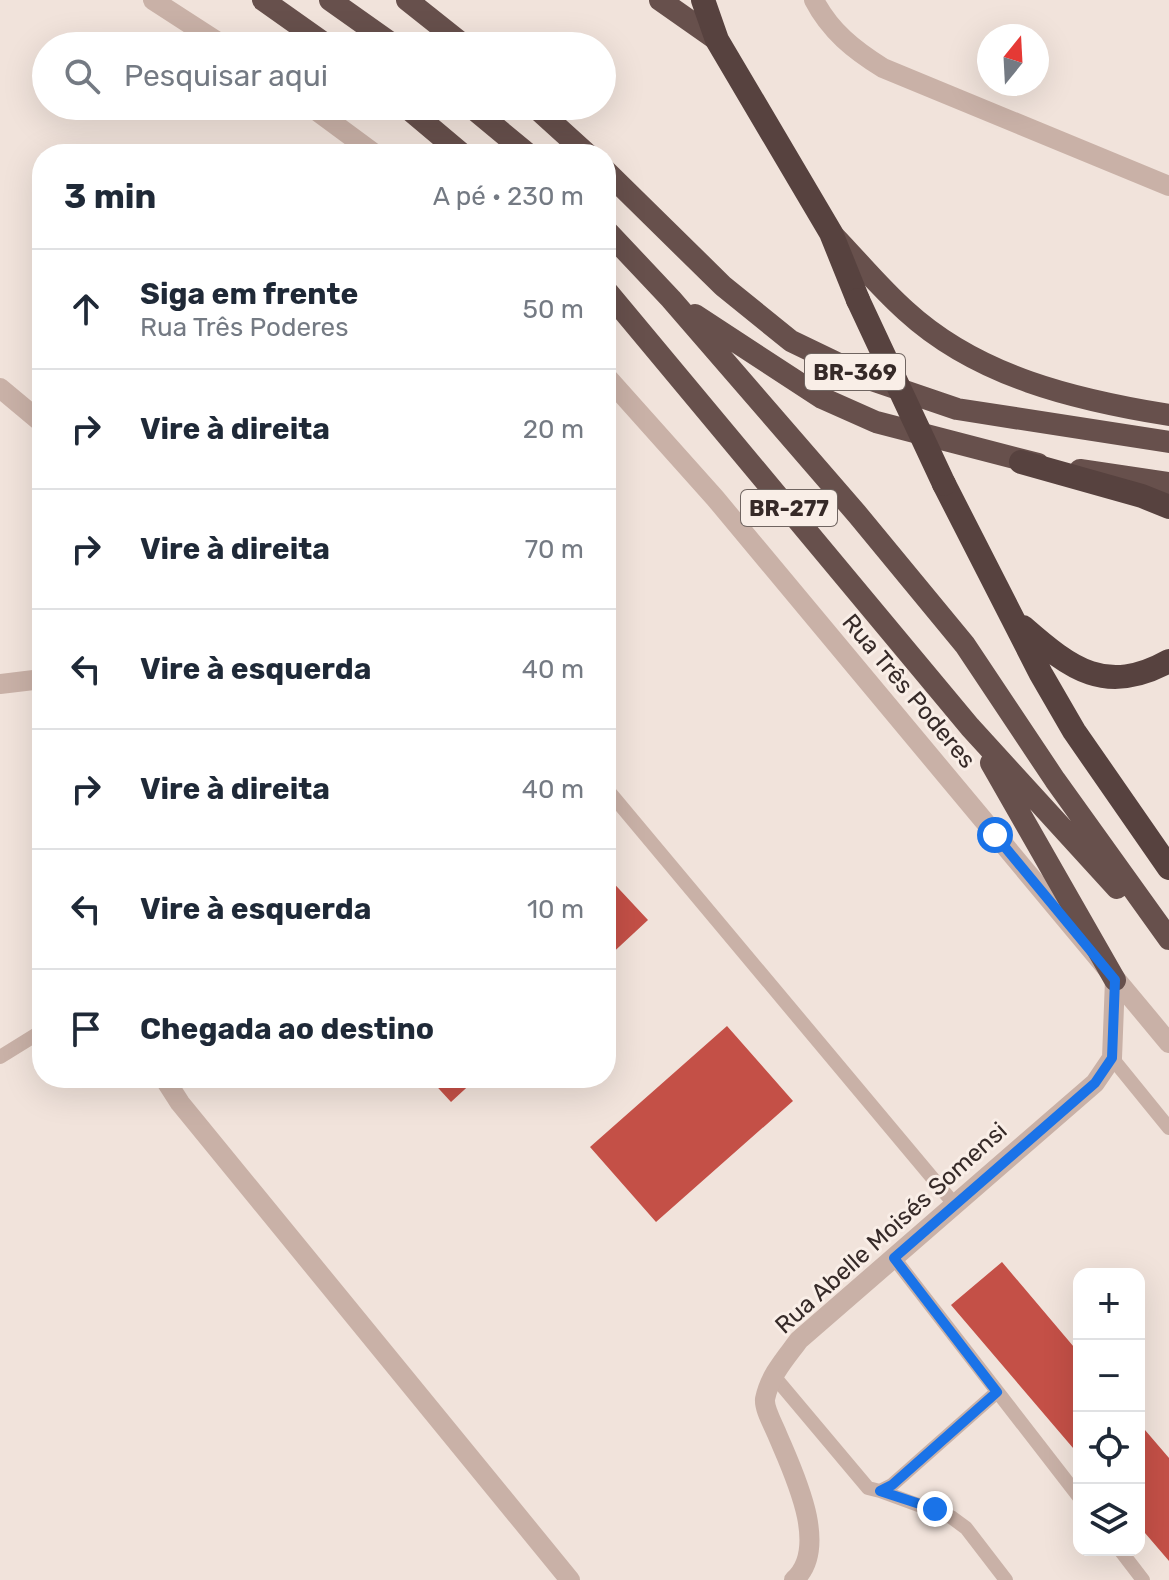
<!DOCTYPE html>
<html lang="pt">
<meta charset="utf-8">
<style>
:root{--surface:#fff;--page:#f6f6f7;--text:#1f2937;--muted:#747a83;--line:#e0e1e3}
body{margin:0;font-family:Rubik,sans-serif;background:var(--page);color:var(--text)}
.controls{position:absolute;right:24px;bottom:24px;display:grid;overflow:hidden;border-radius:16px;box-shadow:0 8px 32px #0002}
.controls button{width:72px;height:72px;display:grid;place-items:center;padding:0;border:0;border-bottom:2px solid var(--line);background:var(--surface);color:var(--text);font:40px sans-serif}
.compass{position:absolute;left:977px;top:24px;width:72px;height:72px;border-radius:50%;background:var(--surface);box-shadow:0 8px 32px #0002;rotate:18deg}
.stop{position:absolute;width:24px;height:24px;margin:-18px;border:6px solid #1a73e8;border-radius:50%;background:#fff}
.stop.end{background:#1a73e8;border-color:#fff;box-shadow:0 2px 8px #0008}
.list{margin:0;padding:0;list-style:none}
h2{display:flex;justify-content:space-between;align-items:center;height:104px;margin:0;padding:0 32px;font-size:34px}
h2 small{font-size:26px;font-weight:400;color:var(--muted)}
.list li{display:grid;grid-template-columns:52px 1fr auto;gap:24px;align-items:center;box-sizing:border-box;height:120px;padding:0 32px;border-top:2px solid var(--line)}
.list b{display:block;font-size:30px;white-space:nowrap}
.list p{margin:0;font-size:26px;white-space:nowrap;color:var(--muted)}
.list em{font-size:26px;font-style:normal;color:var(--muted)}
.icon{flex:none;width:44px;height:44px;fill:none;stroke:currentColor;stroke-width:2;stroke-linecap:round;stroke-linejoin:round}
.map{position:relative;flex:none;width:1169px;height:1580px;overflow:hidden}
.search{position:absolute;background:var(--surface);box-shadow:0 8px 32px #0002;left:32px;top:32px;width:584px;height:88px;display:flex;align-items:center;gap:20px;box-sizing:border-box;padding:0 28px;border-radius:44px;color:var(--muted);font-size:30px}
.panel{position:absolute;background:var(--surface);box-shadow:0 8px 32px #0002;left:32px;top:144px;width:584px;height:944px;border-radius:32px}
.map>svg:first-child{display:block}
.building{fill:#c45047}
.lines{fill:none;stroke-linecap:round;stroke-linejoin:round}
.service{stroke:#c9b1a7;stroke-width:14}
.minor{stroke:#c9b1a7;stroke-width:20}
.tertiary{stroke:#c9b1a7;stroke-width:20}
.trunk{stroke:#67504c;stroke-width:22}
.motorway{stroke:#57423f;stroke-width:24}
.motorway-bridge{stroke:#57423f;stroke-width:24}
.route{stroke:#1a73e8;stroke-width:10}
.labels{text-anchor:middle;dominant-baseline:central;stroke-width:6;stroke-linejoin:round;paint-order:stroke}
.shield{fill:#f9eee7;stroke:#706561;stroke-width:2}
.shield-label{font-size:22px;font-weight:bold;fill:#362a28}
.street-label{font-size:24px;fill:#362a28;stroke:#f9eee7}
</style>
<div class="map">
<svg width="1169" height="1580" viewBox="0 0 1169 1580">
<rect width="100%" height="100%" fill="#f1e3db"/>
<!-- building -->
<path class="building" d="M 606,875 L 648,920 L 606,959 Z
M 727,1026 L 793,1101 L 656,1222 L 590,1147 Z
M 429,1078 L 477,1078 L 451,1102 Z
M 1002,1262 L 1079,1353 L 1079,1455 L 951,1305 Z
M 1139,1423 L 1169,1458 L 1169,1561 L 1139,1526 Z"/>
<g class="lines">
<!-- service -->
<path class="service" d="M 606,788 L 955,1205
M 0,1057 L 42,1031
M 1112,1058 L 1169,1128
M 894,1258 L 1079,1497
M 773,1375 L 868,1488 L 880,1491 L 892,1485 L 997,1392
M 880,1491 L 951,1517 L 966,1528 L 1006,1580
M 1120,1550 L 1143,1580"/>
<!-- minor -->
<path class="minor" d="M 0,388 L 42,423
M 0,684 L 42,679
M 164,1078 L 180,1103 L 570,1580
M 794,1580 C 831,1547 792,1470 777,1434 C 773,1424 764,1409 765,1399 C 770,1375 785,1359 799,1340 L 1095,1083 L 1112,1058 L 1115,980"/>
<!-- tertiary -->
<path class="tertiary" d="M 153,0 L 224,46
M 814,0 C 830,31 854,50 883,68 L 1169,186
M 310,106 L 375,154
M 606,376 L 715,498 L 1169,1043"/>
<!-- trunk -->
<path class="trunk" d="M 263,0 L 328,46
M 330,0 L 395,46
M 407,0 L 465,46
M 660,0 L 717,40
M 405,106 L 462,154
M 470,106 L 528,154
M 534,106 L 587,154
M 606,171 L 723,286 L 791,341 L 872,380 L 957,409 L 1169,442
M 606,230 L 671,299 L 857,514 L 965,645 L 1055,780 L 1169,939
M 834,236 C 858,261 880,288 906,311 C 978,377 1076,400 1169,415
M 606,290 L 970,727 L 1117,888
M 695,315 L 822,398 L 876,422 L 1038,464
M 1080,470 L 1169,483
M 991,763 L 1115,980"/>
<!-- motorway -->
<path class="motorway" d="M 703,0 L 717,40 L 831,233 L 858,300
M 1021,462 L 1142,496 L 1169,507
M 944,484 L 1041,674 L 1074,731 L 1169,868
M 1023,627 C 1071,669 1106,696 1169,661"/>
<!-- motorway-bridge -->
<path class="motorway-bridge" d="M 858,300 L 944,484"/>
</g>
<g class="lines">
<!-- route -->
<path class="route" d="M 935,1509 L 880,1491 L 892,1485 L 997,1392 L 894,1258 L 1095,1083 L 1112,1058 L 1115,980 L 995,835"/>
</g>
<g class="labels">
<!-- shield labels -->
<g class="shield">
<rect x="805" y="354" width="100" height="36" rx="6"/>
<rect x="741" y="490" width="96" height="36" rx="6"/>
</g>
<g class="shield-label">
<text x="855" y="372">BR-369</text>
<text x="789" y="508">BR-277</text>
</g>
<!-- street labels -->
<g class="street-label">
<text transform="translate(909 691) rotate(50)">Rua Três Poderes</text>
<text transform="translate(891 1228) rotate(-42)">Rua Abelle Moisés Somensi</text>
</g>
</g>
</svg>
<div class="controls">
<button>+</button>
<button>−</button>
<button><svg class="icon" aria-label="locate" viewBox="0 0 24 24"><circle cx="12" cy="12" r="6"/><path d="M12 2v4M12 18v4M2 12h4M18 12h4"/></svg></button>
<button><svg class="icon" aria-label="layers" viewBox="0 0 24 24"><path d="M12 4l9 5-9 5-9-5zM3 14l9 5 9-5"/></svg></button>
</div>
<svg class="compass" viewBox="-18 -18 36 36"><path d="M0-13l5 13h-10z" fill="#e53935"/><path d="M0 13l5-13h-10z" fill="#747a83"/></svg>
<div class="stop" style="left:995px;top:835px"></div>
<div class="stop end" style="left:935px;top:1509px"></div>
<div class="search"><svg class="icon" aria-label="search" viewBox="0 0 24 24"><circle cx="10" cy="10" r="6"/><path d="M15 15l6 6"/></svg>Pesquisar aqui</div>
<section class="panel">
<h2>3 min<small>A pé · 230 m</small></h2>
<ul class="list">
<li><svg class="icon" aria-label="ahead" viewBox="0 0 24 24"><path d="M12 20V5M6 11l6-6 6 6"/></svg><div><b>Siga em frente</b><p>Rua Três Poderes</p></div><em>50 m</em></li>
<li><svg class="icon" aria-label="right" viewBox="0 0 24 24"><path d="M7 20v-9h11M14 6l5 5-5 5"/></svg><div><b>Vire à direita</b></div><em>20 m</em></li>
<li><svg class="icon" aria-label="right" viewBox="0 0 24 24"><path d="M7 20v-9h11M14 6l5 5-5 5"/></svg><div><b>Vire à direita</b></div><em>70 m</em></li>
<li><svg class="icon" aria-label="left" viewBox="0 0 24 24"><path d="M17 20v-9H6M10 6l-5 5 5 5"/></svg><div><b>Vire à esquerda</b></div><em>40 m</em></li>
<li><svg class="icon" aria-label="right" viewBox="0 0 24 24"><path d="M7 20v-9h11M14 6l5 5-5 5"/></svg><div><b>Vire à direita</b></div><em>40 m</em></li>
<li><svg class="icon" aria-label="left" viewBox="0 0 24 24"><path d="M17 20v-9H6M10 6l-5 5 5 5"/></svg><div><b>Vire à esquerda</b></div><em>10 m</em></li>
<li><svg class="icon" aria-label="arrive" viewBox="0 0 24 24"><path d="M6 21V4h12l-3 4 3 4H6"/></svg><div><b>Chegada ao destino</b></div></li>
</ul>
</section>
</div>
